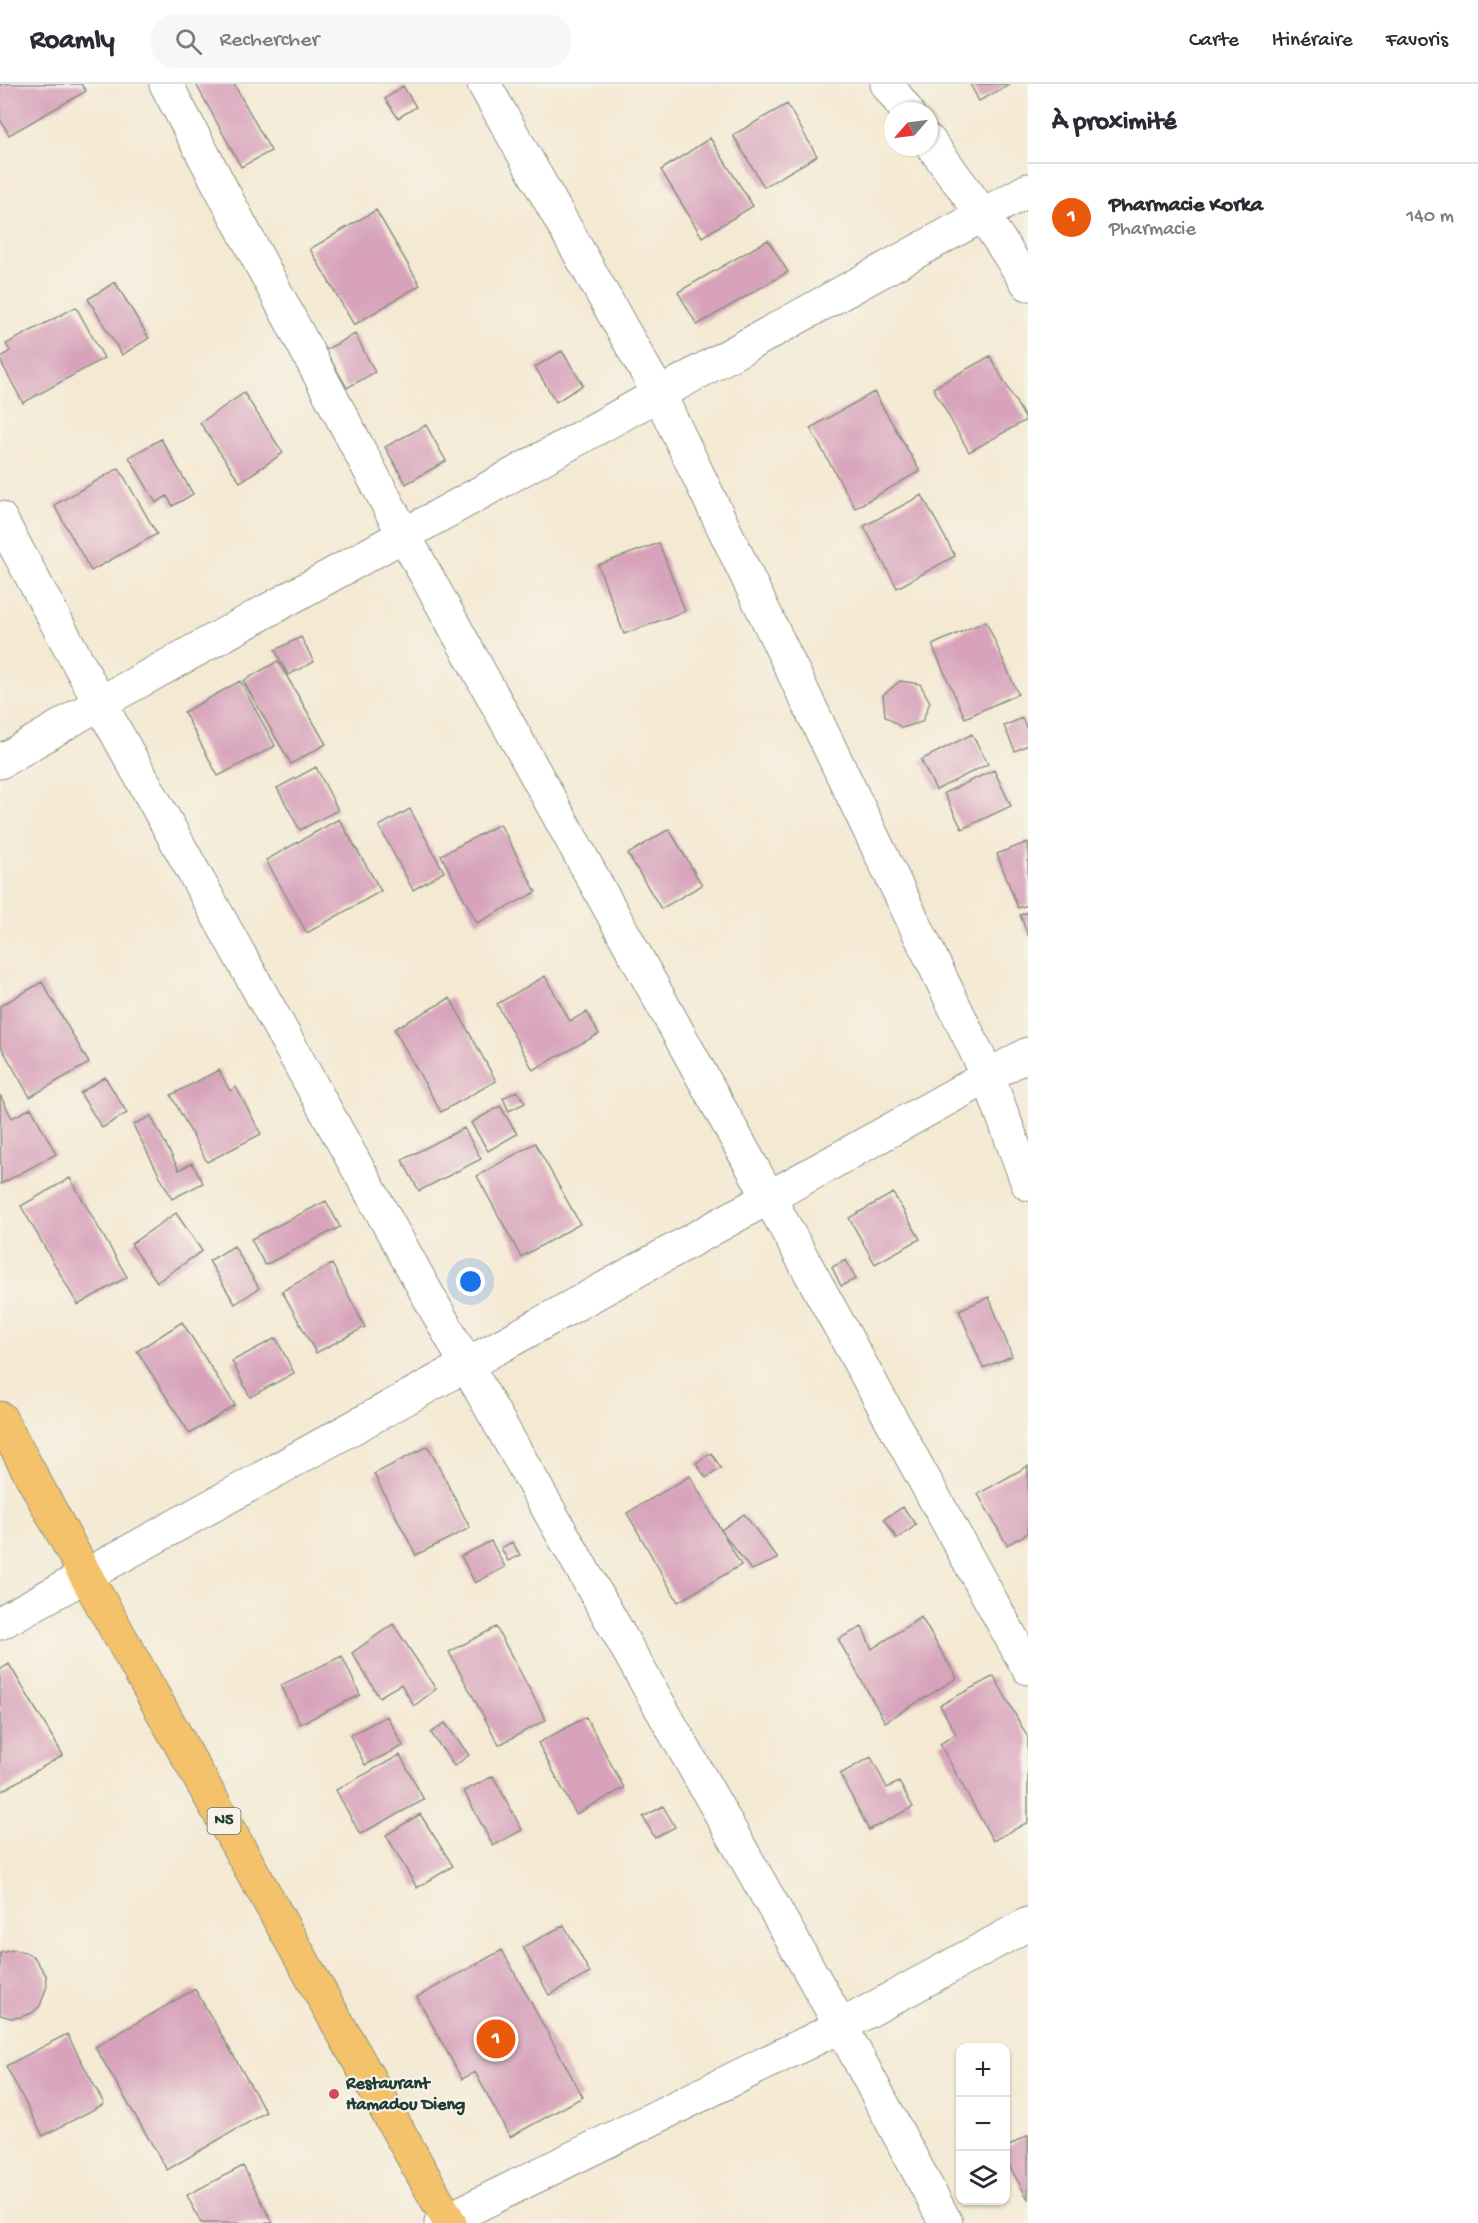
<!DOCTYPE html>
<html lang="fr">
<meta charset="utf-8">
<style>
:root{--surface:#fff;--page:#f7f7f7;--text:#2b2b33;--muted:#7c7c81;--line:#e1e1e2;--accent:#ea580c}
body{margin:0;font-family:"Gochi Hand",sans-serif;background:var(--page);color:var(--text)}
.controls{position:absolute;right:18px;bottom:18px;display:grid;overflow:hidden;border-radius:12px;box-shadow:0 2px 4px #0004}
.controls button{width:54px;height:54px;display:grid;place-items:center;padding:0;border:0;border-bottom:2px solid var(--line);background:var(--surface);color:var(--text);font:30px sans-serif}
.compass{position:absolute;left:884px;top:18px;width:54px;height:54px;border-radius:50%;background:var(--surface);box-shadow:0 2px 4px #0004;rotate:242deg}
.you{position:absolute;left:471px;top:1198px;width:21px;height:21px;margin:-15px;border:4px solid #fff;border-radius:50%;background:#1a73e8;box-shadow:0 0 0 9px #1a73e833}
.badge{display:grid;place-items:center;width:39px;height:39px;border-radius:50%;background:var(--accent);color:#fff;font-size:20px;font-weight:700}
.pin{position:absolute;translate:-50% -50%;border:3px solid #fff;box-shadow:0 2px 6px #0006}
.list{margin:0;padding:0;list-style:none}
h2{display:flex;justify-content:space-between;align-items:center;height:78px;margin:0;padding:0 24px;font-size:26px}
h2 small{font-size:20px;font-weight:400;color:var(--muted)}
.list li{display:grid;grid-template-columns:39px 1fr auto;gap:18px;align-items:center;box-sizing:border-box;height:108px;padding:0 24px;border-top:2px solid var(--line)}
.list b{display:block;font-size:22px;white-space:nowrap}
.list p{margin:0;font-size:20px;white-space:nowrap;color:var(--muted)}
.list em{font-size:20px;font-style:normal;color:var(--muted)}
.icon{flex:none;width:33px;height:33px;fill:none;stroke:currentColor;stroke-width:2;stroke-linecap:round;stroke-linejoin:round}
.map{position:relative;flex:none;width:1028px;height:2139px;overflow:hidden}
header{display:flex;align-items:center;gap:36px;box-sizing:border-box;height:84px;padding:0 30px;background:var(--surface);border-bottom:2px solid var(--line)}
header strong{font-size:28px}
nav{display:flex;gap:33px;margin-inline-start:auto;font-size:21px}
.search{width:420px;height:54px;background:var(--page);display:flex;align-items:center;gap:15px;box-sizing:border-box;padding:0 21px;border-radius:24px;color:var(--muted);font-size:22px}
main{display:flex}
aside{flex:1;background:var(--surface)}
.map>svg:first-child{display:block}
.building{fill:#d7a2ba}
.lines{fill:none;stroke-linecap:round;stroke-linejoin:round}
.minor-casing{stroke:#8a9384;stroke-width:35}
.highway-casing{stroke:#8a9384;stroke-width:35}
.minor{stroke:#fff;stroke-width:33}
.highway{stroke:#f3c26a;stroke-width:33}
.poi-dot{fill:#d1495b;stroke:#f7f3e8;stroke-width:2}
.labels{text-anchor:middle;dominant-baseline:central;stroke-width:4.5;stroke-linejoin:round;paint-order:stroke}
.shield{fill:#f7f3e8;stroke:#60746a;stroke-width:1.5}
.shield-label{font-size:16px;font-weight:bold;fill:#1f3d34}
.poi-label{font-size:18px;font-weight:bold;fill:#1f3d34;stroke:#f7f3e8;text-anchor:start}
</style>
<header>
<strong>Roamly</strong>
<div class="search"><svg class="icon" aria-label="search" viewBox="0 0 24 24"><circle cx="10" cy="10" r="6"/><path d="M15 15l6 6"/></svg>Rechercher</div>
<nav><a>Carte</a><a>Itinéraire</a><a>Favoris</a></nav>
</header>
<main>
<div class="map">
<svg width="1028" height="2139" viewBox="0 0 1028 2139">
<rect width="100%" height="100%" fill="#f7f3e8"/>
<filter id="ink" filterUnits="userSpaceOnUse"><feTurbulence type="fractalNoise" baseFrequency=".0167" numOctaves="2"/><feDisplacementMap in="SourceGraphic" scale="12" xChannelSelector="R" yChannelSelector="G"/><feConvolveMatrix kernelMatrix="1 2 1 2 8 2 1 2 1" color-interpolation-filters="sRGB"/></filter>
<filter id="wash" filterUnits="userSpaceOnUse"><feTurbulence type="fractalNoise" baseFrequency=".008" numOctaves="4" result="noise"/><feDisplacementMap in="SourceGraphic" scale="24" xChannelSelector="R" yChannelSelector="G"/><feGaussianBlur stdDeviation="1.35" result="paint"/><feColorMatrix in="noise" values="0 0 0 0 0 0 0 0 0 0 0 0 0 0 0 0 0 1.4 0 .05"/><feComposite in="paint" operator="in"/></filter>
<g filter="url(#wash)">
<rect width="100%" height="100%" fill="#f4e9d3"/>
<g id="blocks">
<!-- building -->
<path class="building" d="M 0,0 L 81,0 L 86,7 L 9,51 L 0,35 Z
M 196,0 L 234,0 L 271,67 L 241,83 Z
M 970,0 L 1011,0 L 979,17 Z
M 403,2 L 416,23 L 398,34 L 385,15 Z
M 787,20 L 817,72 L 764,103 L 733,51 Z
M 710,54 L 753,122 L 702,153 L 661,86 Z
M 376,126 L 420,201 L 354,241 L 310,165 Z
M 768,156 L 788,188 L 697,241 L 678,208 Z
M 115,198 L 149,254 L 122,271 L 88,215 Z
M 76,223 L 104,274 L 23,319 L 0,276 L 0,274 L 10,267 L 6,260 Z
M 355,250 L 375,288 L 347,304 L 325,266 Z
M 562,267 L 583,301 L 556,318 L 535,283 Z
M 990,272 L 1026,336 L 969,368 L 933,304 Z
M 874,308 L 920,387 L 855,424 L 810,344 Z
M 244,309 L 283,369 L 240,398 L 200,339 Z
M 426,341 L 446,377 L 406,400 L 385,363 Z
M 161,355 L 193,410 L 173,422 L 167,412 L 156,419 L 129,373 Z
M 119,384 L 157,450 L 91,487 L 54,421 Z
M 922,411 L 955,472 L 897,504 L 864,442 Z
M 659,459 L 685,527 L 624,550 L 598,481 Z
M 986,537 L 1018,610 L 965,634 L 932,561 Z
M 301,553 L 314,578 L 288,591 L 275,566 Z
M 278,577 L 326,660 L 291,680 L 243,597 Z
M 240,597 L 275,662 L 218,692 L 184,628 Z
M 900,597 L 920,600 L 930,618 L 922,638 L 902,644 L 885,632 L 883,611 Z
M 1022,634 L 1028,647 L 1028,661 L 1015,667 L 1004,642 Z
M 972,650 L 988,680 L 936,706 L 921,676 Z
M 316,683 L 338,726 L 300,746 L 277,704 Z
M 994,686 L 1011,722 L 962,745 L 944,709 Z
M 410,725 L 444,788 L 413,806 L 379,742 Z
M 339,735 L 381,807 L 307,849 L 266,776 Z
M 500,740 L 536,808 L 477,839 L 441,771 Z
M 669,745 L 702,801 L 661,825 L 628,770 Z
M 1028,758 L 1028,821 L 1018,824 L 997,770 Z
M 1028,828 L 1028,852 L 1020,831 Z
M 545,892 L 570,937 L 587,928 L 599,950 L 533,986 L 497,920 Z
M 42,898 L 89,979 L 30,1013 L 0,961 L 0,922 Z
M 450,914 L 496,997 L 441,1028 L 394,945 Z
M 219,986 L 230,1007 L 236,1003 L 261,1050 L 207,1078 L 171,1011 Z
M 105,993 L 127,1029 L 102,1044 L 80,1009 Z
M 517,1007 L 525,1019 L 509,1027 L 503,1014 Z
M 0,1011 L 12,1034 L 31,1024 L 56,1070 L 1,1100 Z
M 500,1022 L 517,1050 L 488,1067 L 471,1039 Z
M 151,1032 L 179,1086 L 192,1079 L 203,1099 L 172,1115 L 133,1041 Z
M 464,1044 L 481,1075 L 419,1107 L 402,1076 Z
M 535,1059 L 580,1140 L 521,1173 L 477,1092 Z
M 70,1094 L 127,1193 L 78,1221 L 21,1122 Z
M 893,1109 L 920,1155 L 875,1180 L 849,1134 Z
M 326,1117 L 340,1143 L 265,1181 L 251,1155 Z
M 176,1129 L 202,1167 L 157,1198 L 131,1160 Z
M 234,1162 L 259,1204 L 235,1220 L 209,1177 Z
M 846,1176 L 856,1195 L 841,1202 L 832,1183 Z
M 332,1180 L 365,1243 L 316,1269 L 282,1207 Z
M 989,1213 L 1012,1272 L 983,1284 L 959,1226 Z
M 182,1238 L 235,1321 L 190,1350 L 137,1267 Z
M 276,1254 L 294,1289 L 250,1313 L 232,1277 Z
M 428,1362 L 470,1444 L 416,1471 L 374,1390 Z
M 711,1369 L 721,1384 L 706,1394 L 696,1379 Z
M 1028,1382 L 1028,1449 L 1007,1461 L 978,1410 Z
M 690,1392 L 741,1481 L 678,1518 L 627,1429 Z
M 903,1423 L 916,1441 L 897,1455 L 884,1435 Z
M 744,1430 L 778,1475 L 751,1486 L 721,1446 Z
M 491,1457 L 505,1483 L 475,1499 L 461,1472 Z
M 512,1458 L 520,1471 L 508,1477 L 501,1464 Z
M 921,1533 L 957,1594 L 885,1638 L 838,1555 L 862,1543 L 872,1565 Z
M 393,1540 L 436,1605 L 414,1622 L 401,1600 L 379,1613 L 352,1569 Z
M 496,1543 L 546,1636 L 499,1661 L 449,1568 Z
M 342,1572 L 360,1611 L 300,1640 L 281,1601 Z
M 9,1580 L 63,1671 L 0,1708 L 0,1586 Z
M 994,1592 L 1028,1654 L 1028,1738 L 993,1757 L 940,1660 L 956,1650 L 940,1621 Z
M 387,1632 L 403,1662 L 365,1681 L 350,1651 Z
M 586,1633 L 624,1704 L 576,1730 L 538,1659 Z
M 445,1639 L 469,1671 L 454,1682 L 431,1649 Z
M 400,1671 L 424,1716 L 360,1750 L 336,1706 Z
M 871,1673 L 887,1704 L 899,1698 L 913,1723 L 869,1746 L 840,1690 Z
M 493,1692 L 522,1746 L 493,1762 L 464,1707 Z
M 663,1722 L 675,1743 L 655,1754 L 643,1733 Z
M 420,1730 L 453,1782 L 417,1804 L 386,1751 Z
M 564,1841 L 590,1889 L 549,1911 L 523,1863 Z
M 13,1866 L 25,1868 L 34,1873 L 46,1891 L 47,1902 L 40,1922 L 32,1929 L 21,1933 L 11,1934 L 0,1931 L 0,1869 Z
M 502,1866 L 583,2013 L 510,2053 L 475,1988 L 462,1995 L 417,1913 Z
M 195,1905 L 266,2028 L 167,2086 L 95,1963 Z
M 67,1950 L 104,2020 L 43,2052 L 6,1982 Z
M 1028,2051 L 1028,2115 L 1006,2076 L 1006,2064 Z
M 243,2082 L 273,2139 L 201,2139 L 187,2111 Z"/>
</g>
</g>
<g filter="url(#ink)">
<use href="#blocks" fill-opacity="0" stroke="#8a9384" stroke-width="1.5"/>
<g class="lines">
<!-- minor casing -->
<g class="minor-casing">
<path id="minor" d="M 166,0 L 404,451 L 1028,1584
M 484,0 L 659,310 L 988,992 L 1028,1100
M 887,0 L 907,27
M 929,57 L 983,131 L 1028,200
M 0,434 L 100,619 L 466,1280 L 841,1942 L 946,2139
M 0,678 L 100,619 L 1028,106
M 0,1539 L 1028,970
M 441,2139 L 841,1942 L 1028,1840"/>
</g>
<!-- highway casing -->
<g class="highway-casing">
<path id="highway" d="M 0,1334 L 86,1492 L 450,2139"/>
</g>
<!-- minor -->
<use href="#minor" class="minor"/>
<!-- highway -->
<use href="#highway" class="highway"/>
</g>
</g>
<!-- markers -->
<circle class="poi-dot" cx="334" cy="2010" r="6"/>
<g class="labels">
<!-- shield labels -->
<rect class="shield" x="207.5" y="1724" width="33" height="26" rx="4.5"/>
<g class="shield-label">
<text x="224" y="1737">N5</text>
</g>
<!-- poi labels -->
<g class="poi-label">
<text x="346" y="2000">Restaurant<tspan x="346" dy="21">Hamadou Dieng</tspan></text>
</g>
</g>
</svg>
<div class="controls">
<button>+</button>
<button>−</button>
<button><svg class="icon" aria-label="layers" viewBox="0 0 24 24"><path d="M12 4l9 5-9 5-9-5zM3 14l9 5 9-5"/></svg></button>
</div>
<svg class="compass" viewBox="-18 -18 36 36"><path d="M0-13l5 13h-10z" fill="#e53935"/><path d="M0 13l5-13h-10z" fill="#7c7c81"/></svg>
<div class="you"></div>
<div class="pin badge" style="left:496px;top:1955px">1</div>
</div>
<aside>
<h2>À proximité<small></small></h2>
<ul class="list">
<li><span class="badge">1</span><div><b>Pharmacie Korka</b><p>Pharmacie</p></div><em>140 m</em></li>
</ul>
</aside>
</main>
